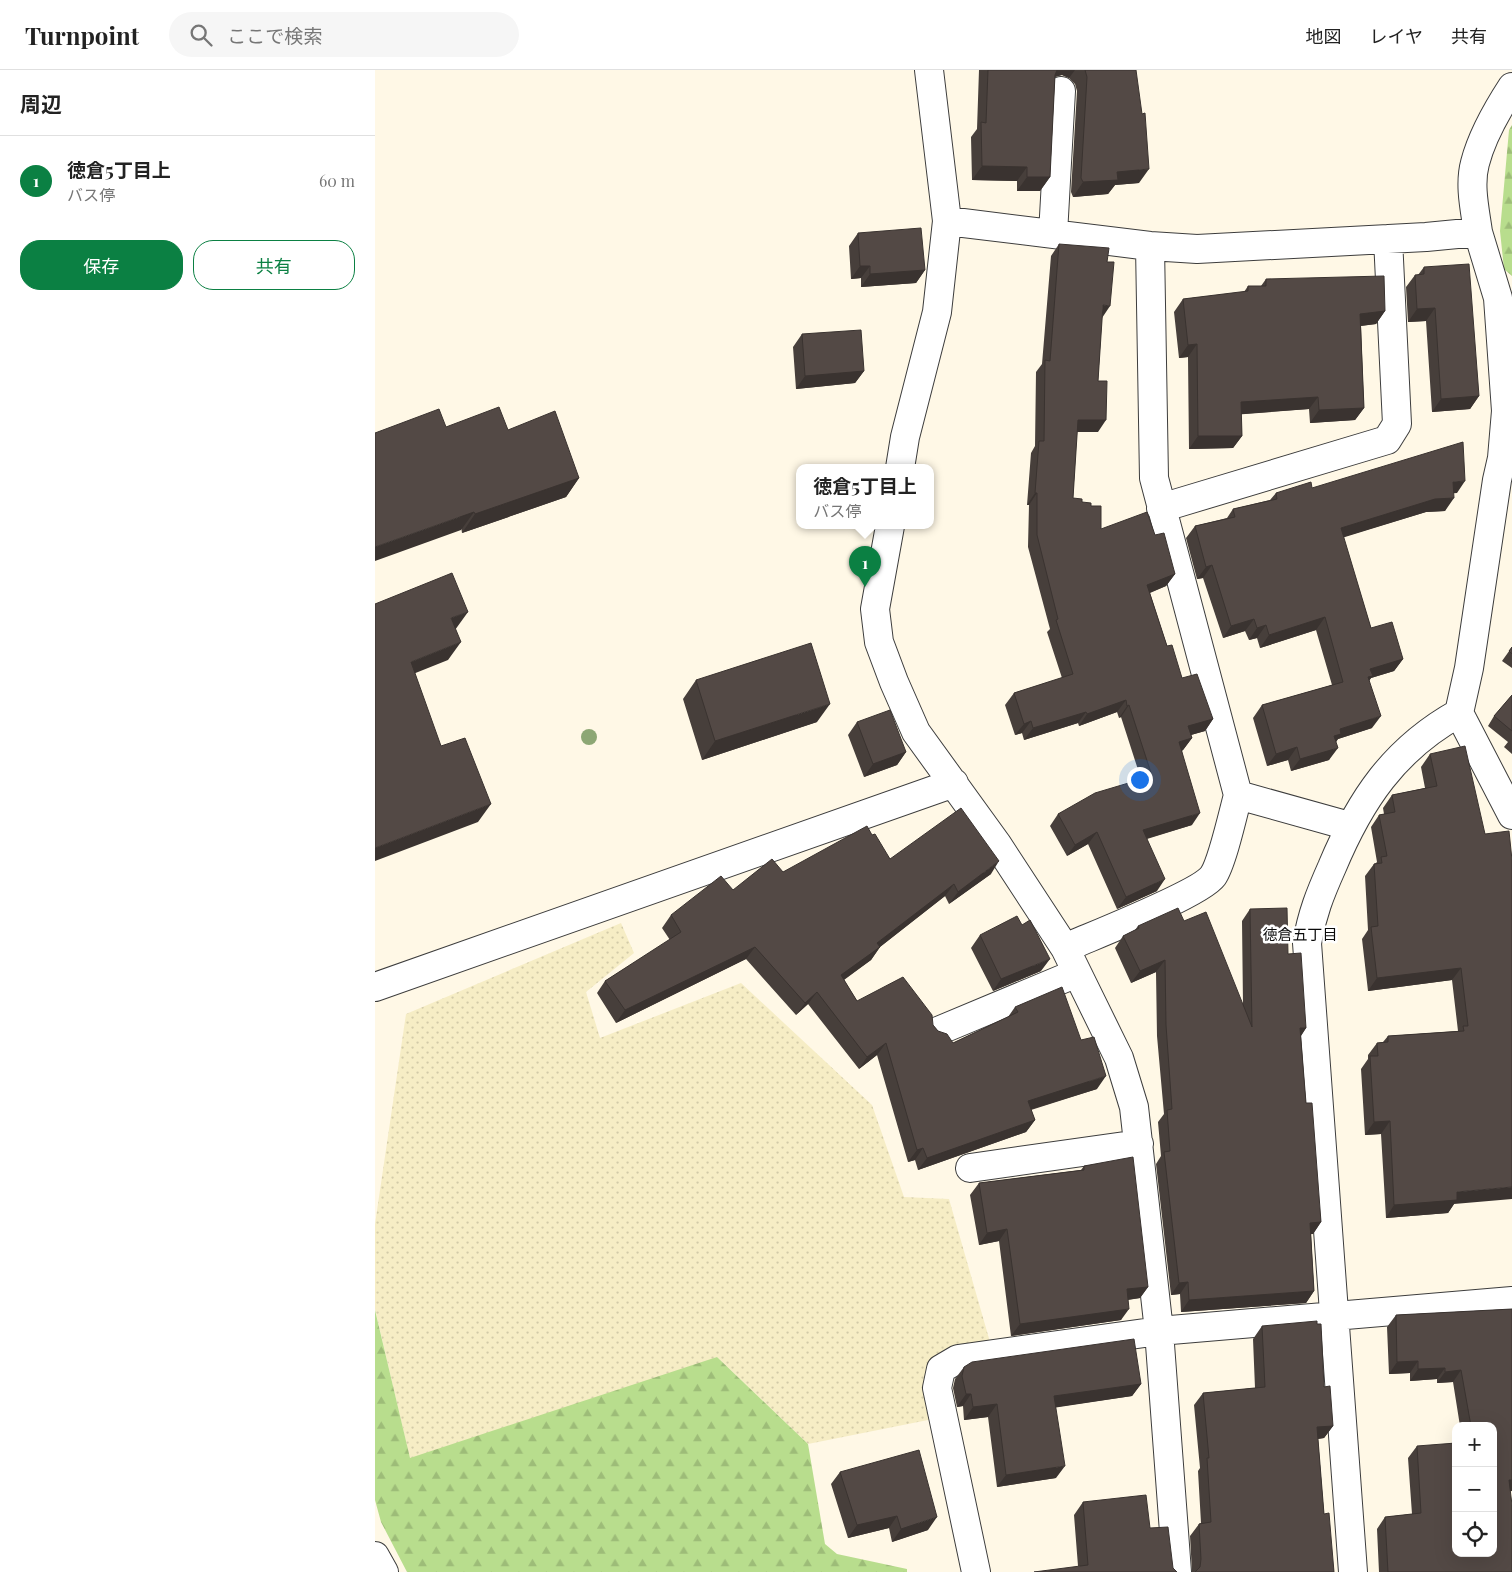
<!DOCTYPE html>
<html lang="ja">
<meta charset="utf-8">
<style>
:root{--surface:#fff;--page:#f6f6f6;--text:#222;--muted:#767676;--line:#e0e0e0;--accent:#0b8043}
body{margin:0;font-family:"Playfair Display","Noto Sans JP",serif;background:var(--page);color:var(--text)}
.controls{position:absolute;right:15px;bottom:15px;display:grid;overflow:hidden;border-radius:10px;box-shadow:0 5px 20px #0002}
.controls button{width:45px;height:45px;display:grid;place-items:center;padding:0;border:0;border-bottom:1px solid var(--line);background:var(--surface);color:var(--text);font:25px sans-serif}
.you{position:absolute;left:764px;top:709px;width:18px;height:18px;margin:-12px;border:4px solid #fff;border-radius:50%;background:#1a73e8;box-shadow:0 0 0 8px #1a73e833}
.badge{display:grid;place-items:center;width:32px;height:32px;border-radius:50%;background:var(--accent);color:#fff;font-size:16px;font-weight:700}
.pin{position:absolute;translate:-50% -41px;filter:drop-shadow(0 1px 2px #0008)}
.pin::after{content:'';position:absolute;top:26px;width:18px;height:15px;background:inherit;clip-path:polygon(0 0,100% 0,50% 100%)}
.popup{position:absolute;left:421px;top:394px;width:138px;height:65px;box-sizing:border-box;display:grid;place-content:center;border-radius:10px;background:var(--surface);filter:drop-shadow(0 1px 4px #0005);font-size:16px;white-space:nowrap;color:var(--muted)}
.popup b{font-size:19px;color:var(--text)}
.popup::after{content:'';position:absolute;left:50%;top:100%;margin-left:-10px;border:10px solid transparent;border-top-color:var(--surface)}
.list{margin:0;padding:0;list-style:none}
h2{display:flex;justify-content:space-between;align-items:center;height:65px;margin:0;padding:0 20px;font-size:21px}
h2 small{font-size:16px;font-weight:400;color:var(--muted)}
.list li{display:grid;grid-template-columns:32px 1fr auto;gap:15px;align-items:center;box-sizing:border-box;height:90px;padding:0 20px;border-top:1px solid var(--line)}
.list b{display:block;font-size:19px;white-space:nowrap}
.list p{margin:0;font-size:16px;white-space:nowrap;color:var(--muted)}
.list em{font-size:16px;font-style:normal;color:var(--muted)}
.actions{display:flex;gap:10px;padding:15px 20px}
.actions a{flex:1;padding:11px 0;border:1px solid var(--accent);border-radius:20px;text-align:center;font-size:18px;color:var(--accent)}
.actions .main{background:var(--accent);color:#fff}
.icon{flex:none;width:28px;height:28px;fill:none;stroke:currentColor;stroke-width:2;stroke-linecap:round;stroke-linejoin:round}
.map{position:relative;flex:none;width:1137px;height:1502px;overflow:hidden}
header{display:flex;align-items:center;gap:30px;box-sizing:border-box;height:70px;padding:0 25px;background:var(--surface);border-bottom:1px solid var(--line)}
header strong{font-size:24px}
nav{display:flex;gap:28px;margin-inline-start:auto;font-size:18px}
.search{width:350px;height:45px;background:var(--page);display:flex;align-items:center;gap:12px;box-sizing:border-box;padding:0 18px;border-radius:28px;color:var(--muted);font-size:19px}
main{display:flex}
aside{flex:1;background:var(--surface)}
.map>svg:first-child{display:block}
.farmland{fill:url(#farmland-dots)}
.forest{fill:url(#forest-firs)}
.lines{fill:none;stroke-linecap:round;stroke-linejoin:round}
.minor-casing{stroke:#3d3d3d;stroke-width:30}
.minor{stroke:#fff;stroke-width:28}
.tree{fill:#8da774}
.wall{fill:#473f3b}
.shaded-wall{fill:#3a3330}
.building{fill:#534945;stroke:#3a3330}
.labels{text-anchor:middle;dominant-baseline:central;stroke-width:5;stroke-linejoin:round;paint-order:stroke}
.neighbourhood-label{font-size:15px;fill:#0a0a0a;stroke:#fff}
</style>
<header>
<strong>Turnpoint</strong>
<div class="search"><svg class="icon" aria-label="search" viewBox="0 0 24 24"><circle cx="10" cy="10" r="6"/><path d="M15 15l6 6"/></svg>ここで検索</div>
<nav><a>地図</a><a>レイヤ</a><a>共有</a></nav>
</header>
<main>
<aside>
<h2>周辺<small></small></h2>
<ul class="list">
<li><span class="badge">1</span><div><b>徳倉5丁目上</b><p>バス停</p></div><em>60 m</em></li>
</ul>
<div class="actions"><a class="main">保存</a><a>共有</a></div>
</aside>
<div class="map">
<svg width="1137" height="1502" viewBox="0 0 1137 1502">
<defs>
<pattern id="farmland-dots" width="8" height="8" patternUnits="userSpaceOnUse" patternTransform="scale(1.25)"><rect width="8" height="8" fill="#f6edc5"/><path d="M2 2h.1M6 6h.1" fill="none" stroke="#d2caa8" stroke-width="1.8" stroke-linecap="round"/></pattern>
<pattern id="forest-firs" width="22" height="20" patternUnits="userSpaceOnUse" patternTransform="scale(1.25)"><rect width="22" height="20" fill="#b8dd8d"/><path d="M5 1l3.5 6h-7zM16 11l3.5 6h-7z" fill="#9dbc78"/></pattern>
</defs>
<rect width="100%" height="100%" fill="#fff8e6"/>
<!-- farmland -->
<path class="farmland" d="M 246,853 L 259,883 L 211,922 L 225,968 L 366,913 L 497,1035 L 529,1127 L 574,1129 L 615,1272 L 590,1274 L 564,1283 L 550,1311 L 558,1349 L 433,1374 L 342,1287 L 316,1299 L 35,1389 L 0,1239 L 0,1154 L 31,944 Z"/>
<!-- forest -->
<path class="forest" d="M 1137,55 L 1137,206 L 1129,199 L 1125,161 L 1134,60 Z
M 0,1240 L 35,1388 L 342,1287 L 433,1374 L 450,1474 L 462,1484 L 532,1499 L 532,1502 L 32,1502 L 6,1452 L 0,1430 Z"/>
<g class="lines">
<!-- minor casing -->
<g class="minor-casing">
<path id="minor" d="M 572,151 L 775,176 L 822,179 L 1051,167 L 1103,162 L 1123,228 L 1131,341 L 1127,388 L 1122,410 L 1094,598 L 1084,643 L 1137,745
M 1103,162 C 1100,140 1094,115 1100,93 C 1107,66 1122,40 1137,17
M 678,164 L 686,21
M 775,176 L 779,408 L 863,725 L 974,756
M 525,398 L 530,367 L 562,242 L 572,151 L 554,0
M 786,438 L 1012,370 L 1022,354 L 1013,169
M 515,456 L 500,539 L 504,572 L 519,612 L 541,662 L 622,774 L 690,878 L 744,988 L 759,1037 L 784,1261 L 802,1502
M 690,878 C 717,866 825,824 838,806 C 847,793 858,744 863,725
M 0,917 L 579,713
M 563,961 L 702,903
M 595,1098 L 764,1074
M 0,1486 L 9,1502
M 601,1502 L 562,1318 L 566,1299 L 583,1289 L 784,1261 L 1137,1231
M 978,1502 L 932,873 C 937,844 945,824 957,797 C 985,730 1019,679 1084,643"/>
</g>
<!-- minor -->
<use href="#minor" class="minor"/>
</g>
<!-- trees -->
<circle class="tree" cx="214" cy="667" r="8"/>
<!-- wall -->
<path class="wall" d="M 604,0 L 761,0 L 764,113 L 740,115 L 733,124 L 698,127 L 696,122 L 702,21 L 700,14 L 694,8 L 687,5 L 680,7 L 675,107 L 665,121 L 642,121 L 642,111 L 597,110 L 596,67 L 602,59 Z
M 483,163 L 550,200 L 541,213 L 486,217 L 486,208 L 476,209 L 474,176 Z
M 684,174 L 727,248 L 723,311 L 723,362 L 702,362 L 698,428 L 716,436 L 726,459 L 780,465 L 800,504 L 791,516 L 775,523 L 792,576 L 807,608 L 838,649 L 830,661 L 816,665 L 817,668 L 808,680 L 807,681 L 817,755 L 772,769 L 782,821 L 742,839 L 713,774 L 692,786 L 675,756 L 683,744 L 766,709 L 746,647 L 744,648 L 742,642 L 704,656 L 703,653 L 649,670 L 647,663 L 640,665 L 630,635 L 639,623 L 687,608 L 672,562 L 675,559 L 653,477 L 654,435 L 652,435 L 656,383 L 660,376 L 661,302 L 667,294 L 676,186 Z
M 1049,197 L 1104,326 L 1095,339 L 1057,342 L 1051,251 L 1033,252 L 1031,217 L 1040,205 L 1043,205 Z
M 891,209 L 1010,241 L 1001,254 L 986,256 L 989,338 L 980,350 L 935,353 L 934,339 L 866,344 L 867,366 L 858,378 L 814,379 L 813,287 L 804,288 L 799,242 L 808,229 L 869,222 L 873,216 L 886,216 Z
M 427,264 L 489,301 L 480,313 L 421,319 L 418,277 Z
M 71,357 L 133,360 L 204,408 L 191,427 L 87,463 Z
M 937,418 L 1082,423 L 1078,423 L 1070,441 L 1051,442 L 968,467 L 996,558 L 1028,589 L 1019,601 L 996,608 L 994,611 L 997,658 L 963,669 L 961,672 L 954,690 L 916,701 L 913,690 L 892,696 L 878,648 L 887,635 L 957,615 L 941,560 L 885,578 L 882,568 L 874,570 L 870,561 L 848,568 L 828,508 L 822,509 L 811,468 L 820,456 L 852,448 L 858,439 L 895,430 L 901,423 Z
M 1137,577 L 1137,598 L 1127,591 Z
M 321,610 L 442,652 L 327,690 L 308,629 Z
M 1137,625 L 1137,684 L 1129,677 L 1133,672 L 1113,656 L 1119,646 Z
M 482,652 L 531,682 L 522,695 L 489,707 L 473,665 Z
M 1055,684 L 1110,764 L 1079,1134 L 1073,1143 L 1011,1148 L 1006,1064 L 990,1065 L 986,999 L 993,989 L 993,985 L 1002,973 L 1008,972 L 1013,966 L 1083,961 L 1077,910 L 993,921 L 987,869 L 993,860 L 990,806 L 999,794 L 1001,793 L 1002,792 L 996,757 L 1004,745 L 1009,744 L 1008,738 L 1017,725 L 1050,718 L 1046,697 Z
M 497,765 L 515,789 L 616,804 L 574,834 L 570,826 L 505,877 L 496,890 L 469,910 L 482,931 L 558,955 L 563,961 L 578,973 L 633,947 L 640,937 L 722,1019 L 656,1040 L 660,1050 L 651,1062 L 543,1100 L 540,1090 L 533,1092 L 502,985 L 484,999 L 433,934 L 421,945 L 371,889 L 241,953 L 222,923 L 230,911 L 295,870 L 287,858 L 296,845 L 358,820 L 408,802 Z
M 875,839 L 913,884 L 931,958 L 926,966 L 931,1033 L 946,1152 L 938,1164 L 936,1164 L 939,1221 L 931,1233 L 806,1242 L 805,1224 L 796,1225 L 781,1094 L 786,1086 L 783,1052 L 789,1044 L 782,966 L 781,902 L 756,913 L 740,878 L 748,866 L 760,860 L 763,856 L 809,851 L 868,935 L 867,851 Z
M 605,865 L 666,901 L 618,921 L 596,878 Z
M 709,1096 L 773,1217 L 765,1228 L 753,1230 L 746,1250 L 636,1266 L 624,1171 L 604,1175 L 595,1125 L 604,1113 L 706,1100 Z
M 1137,1239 L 1137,1421 L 1135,1421 L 1137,1502 L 1004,1502 L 1002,1459 L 1010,1447 L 1037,1444 L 1033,1388 L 1042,1376 L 1081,1483 L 1118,1356 L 1085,1356 L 1078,1312 L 1062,1313 L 1062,1309 L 1035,1311 L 1035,1303 L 1014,1304 L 1012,1257 L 1021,1245 Z
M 887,1256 L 949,1317 L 958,1356 L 949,1368 L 943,1369 L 949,1444 L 959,1502 L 817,1502 L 815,1466 L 824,1454 L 826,1453 L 823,1401 L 825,1398 L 819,1335 L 828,1323 L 880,1318 L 878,1269 Z
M 589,1297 L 766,1314 L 757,1326 L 681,1337 L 681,1408 L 622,1417 L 613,1347 L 589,1350 L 588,1336 L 582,1337 L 578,1318 L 580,1309 Z
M 465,1402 L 553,1460 L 517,1472 L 514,1458 L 473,1468 L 456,1414 Z
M 708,1432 L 775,1458 L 798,1498 L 703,1496 L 699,1445 Z"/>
<!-- shaded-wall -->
<path class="shaded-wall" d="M 682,0 L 700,0 L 694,8 L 687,5 L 679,7 Z
M 607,96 L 652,97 L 642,111 L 597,110 Z
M 774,99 L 764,113 L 740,115 L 733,124 L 698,127 L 708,112 L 742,102 Z
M 652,107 L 675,107 L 665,121 L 642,121 Z
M 485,196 L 495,196 L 486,208 L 476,209 Z
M 550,200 L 541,213 L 486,217 L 495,204 Z
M 728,235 L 735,236 L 727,248 Z
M 1060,238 L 1051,251 L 1033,252 L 1042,239 Z
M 1010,241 L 1001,254 L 976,257 L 985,244 Z
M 822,274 L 813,287 L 804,288 L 813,275 Z
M 489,301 L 480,313 L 421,319 L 430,306 Z
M 1104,326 L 1095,339 L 1057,342 L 1066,329 Z
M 943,327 L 934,339 L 857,345 L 866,332 Z
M 989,338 L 980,350 L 935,353 L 944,340 Z
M 703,350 L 731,350 L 723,362 L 695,362 Z
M 823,366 L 867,366 L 858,378 L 814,379 Z
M 204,408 L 191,427 L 87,463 L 100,444 Z
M 1090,411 L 1082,423 L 1069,424 L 1078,412 Z
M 660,423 L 662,423 L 654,435 L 652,435 Z
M 1079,428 L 1070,441 L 1051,442 L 957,471 L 966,458 L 1060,429 Z
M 99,442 L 86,460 L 0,491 L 0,477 Z
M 837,495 L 828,508 L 822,509 L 831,497 Z
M 800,504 L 791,516 L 764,527 L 772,515 Z
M 93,542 L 80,560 L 76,548 Z
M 950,547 L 941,560 L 885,578 L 894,565 Z
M 879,549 L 870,561 L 848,568 L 856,556 Z
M 891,555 L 882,568 L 874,570 L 882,558 Z
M 86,572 L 73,590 L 23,610 L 36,592 Z
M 1028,589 L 1019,601 L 996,608 L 989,618 L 995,599 Z
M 751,630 L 742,642 L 704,656 L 712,644 Z
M 455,634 L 442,652 L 327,690 L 340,671 Z
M 754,635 L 746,647 L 744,648 L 752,636 Z
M 711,642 L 703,653 L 649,670 L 658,658 Z
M 1006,646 L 997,658 L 963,669 L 957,677 L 951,679 L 965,659 Z
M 838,649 L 830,661 L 805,668 L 813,656 Z
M 656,651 L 647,663 L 640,665 L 649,654 Z
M 817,668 L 808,680 L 796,684 L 804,672 Z
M 922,677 L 913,690 L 892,696 L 901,684 Z
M 963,678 L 954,690 L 916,701 L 925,689 Z
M 531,682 L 522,695 L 489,707 L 498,694 Z
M 116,734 L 103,752 L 0,791 L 0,778 Z
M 825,743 L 817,755 L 760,772 L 768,760 Z
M 722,762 L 713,774 L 692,786 L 700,775 Z
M 624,791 L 616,804 L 574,834 L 583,822 Z
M 790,809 L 782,821 L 742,839 L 751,827 Z
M 579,814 L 570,826 L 501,880 L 505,877 L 496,890 L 457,918 L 466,905 L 502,873 Z
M 380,877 L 371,889 L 241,953 L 250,940 Z
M 675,889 L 666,901 L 618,921 L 626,909 Z
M 790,890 L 781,902 L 756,913 L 765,901 Z
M 1086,898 L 1077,910 L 993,921 L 1002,908 Z
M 442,922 L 433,934 L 421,945 L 430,933 Z
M 925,958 L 931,958 L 923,970 Z
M 511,973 L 502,985 L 484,999 L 492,987 Z
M 731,1006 L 722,1019 L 644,1043 L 653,1031 Z
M 660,1050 L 651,1062 L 543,1100 L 552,1088 Z
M 1015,1051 L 1006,1064 L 990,1065 L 999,1052 Z
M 548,1078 L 540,1090 L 533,1092 L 542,1080 Z
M 1137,1117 L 1137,1129 L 1079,1134 L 1073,1143 L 1011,1148 L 1019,1135 L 1082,1122 Z
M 946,1152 L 938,1164 L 927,1165 L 935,1153 Z
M 632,1159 L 624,1171 L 604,1175 L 612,1163 Z
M 813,1212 L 805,1224 L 796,1225 L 804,1213 Z
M 773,1217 L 765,1228 L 743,1231 L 752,1219 Z
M 939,1221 L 931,1233 L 806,1242 L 814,1230 Z
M 754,1239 L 746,1250 L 636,1266 L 645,1254 Z
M 1043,1291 L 1035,1303 L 1014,1304 L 1022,1292 Z
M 1070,1298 L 1062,1309 L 1035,1311 L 1043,1299 Z
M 1086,1300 L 1078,1312 L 1062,1313 L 1070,1302 Z
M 766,1314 L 757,1326 L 671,1339 L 679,1326 Z
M 591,1324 L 596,1324 L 588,1336 L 582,1337 Z
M 622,1334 L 613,1347 L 589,1350 L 598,1337 Z
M 958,1356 L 949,1368 L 934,1370 L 942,1357 Z
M 690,1396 L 681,1408 L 622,1417 L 631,1405 Z
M 1134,1410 L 1137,1410 L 1137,1421 L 1126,1422 Z
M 522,1446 L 514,1458 L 473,1468 L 482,1455 Z
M 562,1447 L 553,1460 L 517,1472 L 526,1459 Z"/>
<!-- building -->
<path class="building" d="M 613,0 L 682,0 L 680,5 L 675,107 L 652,107 L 652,97 L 607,96 L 606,52 L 611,53 Z
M 710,0 L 761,0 L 767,44 L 770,43 L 774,99 L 742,102 L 743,110 L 708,112 L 706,108 L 712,7 Z
M 546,158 L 550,200 L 495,204 L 495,196 L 485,196 L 483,163 Z
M 684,174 L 734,178 L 732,192 L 739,192 L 735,236 L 728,235 L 723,311 L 732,311 L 731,350 L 703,350 L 698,428 L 707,429 L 707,432 L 716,433 L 716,436 L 726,436 L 726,459 L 772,442 L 780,465 L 789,463 L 800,504 L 772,515 L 792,576 L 797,575 L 807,608 L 822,604 L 838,649 L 813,656 L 817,668 L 804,672 L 825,743 L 768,760 L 790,809 L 751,827 L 722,762 L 700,775 L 683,744 L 720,723 L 777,706 L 754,635 L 752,636 L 751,630 L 712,644 L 711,642 L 658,658 L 656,651 L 649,654 L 639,623 L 698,604 L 681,550 L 683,549 L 662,465 L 662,423 L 660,423 L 664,371 L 669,371 L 670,290 L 675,291 Z
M 1094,194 L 1104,326 L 1066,329 L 1060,238 L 1042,239 L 1040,205 L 1049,204 L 1049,197 Z
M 1009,206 L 1010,241 L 985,244 L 989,338 L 944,340 L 943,327 L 866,332 L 867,366 L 823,366 L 822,274 L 813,275 L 808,229 L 873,221 L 873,216 L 891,216 L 891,209 Z
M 486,260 L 489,301 L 430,306 L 427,264 Z
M 124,337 L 133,360 L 180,341 L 204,408 L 100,444 L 99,442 L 0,477 L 0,363 L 64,339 L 71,357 Z
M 1088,372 L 1090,411 L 1078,412 L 1079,428 L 1060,429 L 966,458 L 996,558 L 1017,552 L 1028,589 L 995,599 L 998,606 L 993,607 L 1006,646 L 965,659 L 966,664 L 959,666 L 963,678 L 925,689 L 922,677 L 901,684 L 887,635 L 968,612 L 950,547 L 894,565 L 891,555 L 882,558 L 879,549 L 856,556 L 837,495 L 831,497 L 820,456 L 860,447 L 858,439 L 902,429 L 901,423 L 936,412 L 937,418 Z
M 77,503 L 93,542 L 76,548 L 86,572 L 36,592 L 66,676 L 90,668 L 116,734 L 0,778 L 0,534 Z
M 436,573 L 455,634 L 340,671 L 321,610 Z
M 1137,577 L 1137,584 L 1134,581 Z
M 1137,625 L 1137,661 L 1119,646 Z
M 515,640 L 531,682 L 498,694 L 482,652 Z
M 1090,676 L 1110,764 L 1134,761 L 1137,790 L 1137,1117 L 1082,1122 L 1082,1130 L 1019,1135 L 1015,1051 L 999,1052 L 995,986 L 1003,986 L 1002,973 L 1013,972 L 1013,966 L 1089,961 L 1088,956 L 1093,956 L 1086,898 L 1002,908 L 996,857 L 1003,856 L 999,794 L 1007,793 L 1006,787 L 1012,786 L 1004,745 L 1020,742 L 1017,725 L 1062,716 L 1055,684 Z
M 586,738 L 624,791 L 583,822 L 579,814 L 502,873 L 505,877 L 466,905 L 482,931 L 528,907 L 557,945 L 558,955 L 563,961 L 572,964 L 578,973 L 643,942 L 640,937 L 687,917 L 706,970 L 719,967 L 731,1006 L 653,1031 L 660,1050 L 552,1088 L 548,1078 L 542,1080 L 511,973 L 492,987 L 442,922 L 430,933 L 380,877 L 250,940 L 230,911 L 306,862 L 296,845 L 346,806 L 358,820 L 397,789 L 408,802 L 492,756 L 497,765 L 500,764 L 515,789 Z
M 803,838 L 809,851 L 831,842 L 877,957 L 875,839 L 912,838 L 913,884 L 926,883 L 931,958 L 925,958 L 931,1033 L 937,1033 L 946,1152 L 935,1153 L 939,1221 L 814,1230 L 813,1212 L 804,1213 L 789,1082 L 795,1081 L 792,1040 L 797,1039 L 791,955 L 790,890 L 765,901 L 748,866 L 764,858 L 763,856 Z
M 642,846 L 647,855 L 655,850 L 675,889 L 626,909 L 605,865 Z
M 758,1087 L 773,1217 L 752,1219 L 754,1239 L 645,1254 L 632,1159 L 612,1163 L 604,1113 L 709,1100 L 709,1096 Z
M 1137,1239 L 1137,1410 L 1134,1410 L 1137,1435 L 1137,1502 L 1013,1502 L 1010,1447 L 1046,1443 L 1042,1376 L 1081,1373 L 1081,1483 L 1118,1483 L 1118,1356 L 1096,1356 L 1086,1300 L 1070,1302 L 1070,1298 L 1043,1299 L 1043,1291 L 1022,1292 L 1021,1245 Z
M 942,1251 L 942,1254 L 946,1254 L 949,1317 L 955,1316 L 958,1356 L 942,1357 L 949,1444 L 954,1443 L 959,1502 L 820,1502 L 825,1497 L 826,1489 L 824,1454 L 836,1452 L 832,1388 L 834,1388 L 828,1323 L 890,1317 L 887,1256 Z
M 759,1269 L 766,1314 L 679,1326 L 690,1396 L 631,1405 L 622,1334 L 598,1337 L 596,1324 L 591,1324 L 587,1306 L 589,1297 L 597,1292 Z
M 544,1380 L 562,1447 L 526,1459 L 522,1446 L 482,1455 L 465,1402 Z
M 771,1425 L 775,1458 L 793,1457 L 798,1498 L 802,1502 L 659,1502 L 713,1495 L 708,1432 Z"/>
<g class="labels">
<!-- neighbourhood labels -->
<g class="neighbourhood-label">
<text x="925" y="864">徳倉五丁目</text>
</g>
</g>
</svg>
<div class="controls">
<button>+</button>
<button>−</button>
<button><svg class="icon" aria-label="locate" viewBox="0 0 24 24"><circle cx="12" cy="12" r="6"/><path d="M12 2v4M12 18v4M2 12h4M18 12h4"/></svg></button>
</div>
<div class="you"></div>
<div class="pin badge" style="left:490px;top:517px">1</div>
<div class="popup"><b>徳倉5丁目上</b>バス停</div>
</div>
</main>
